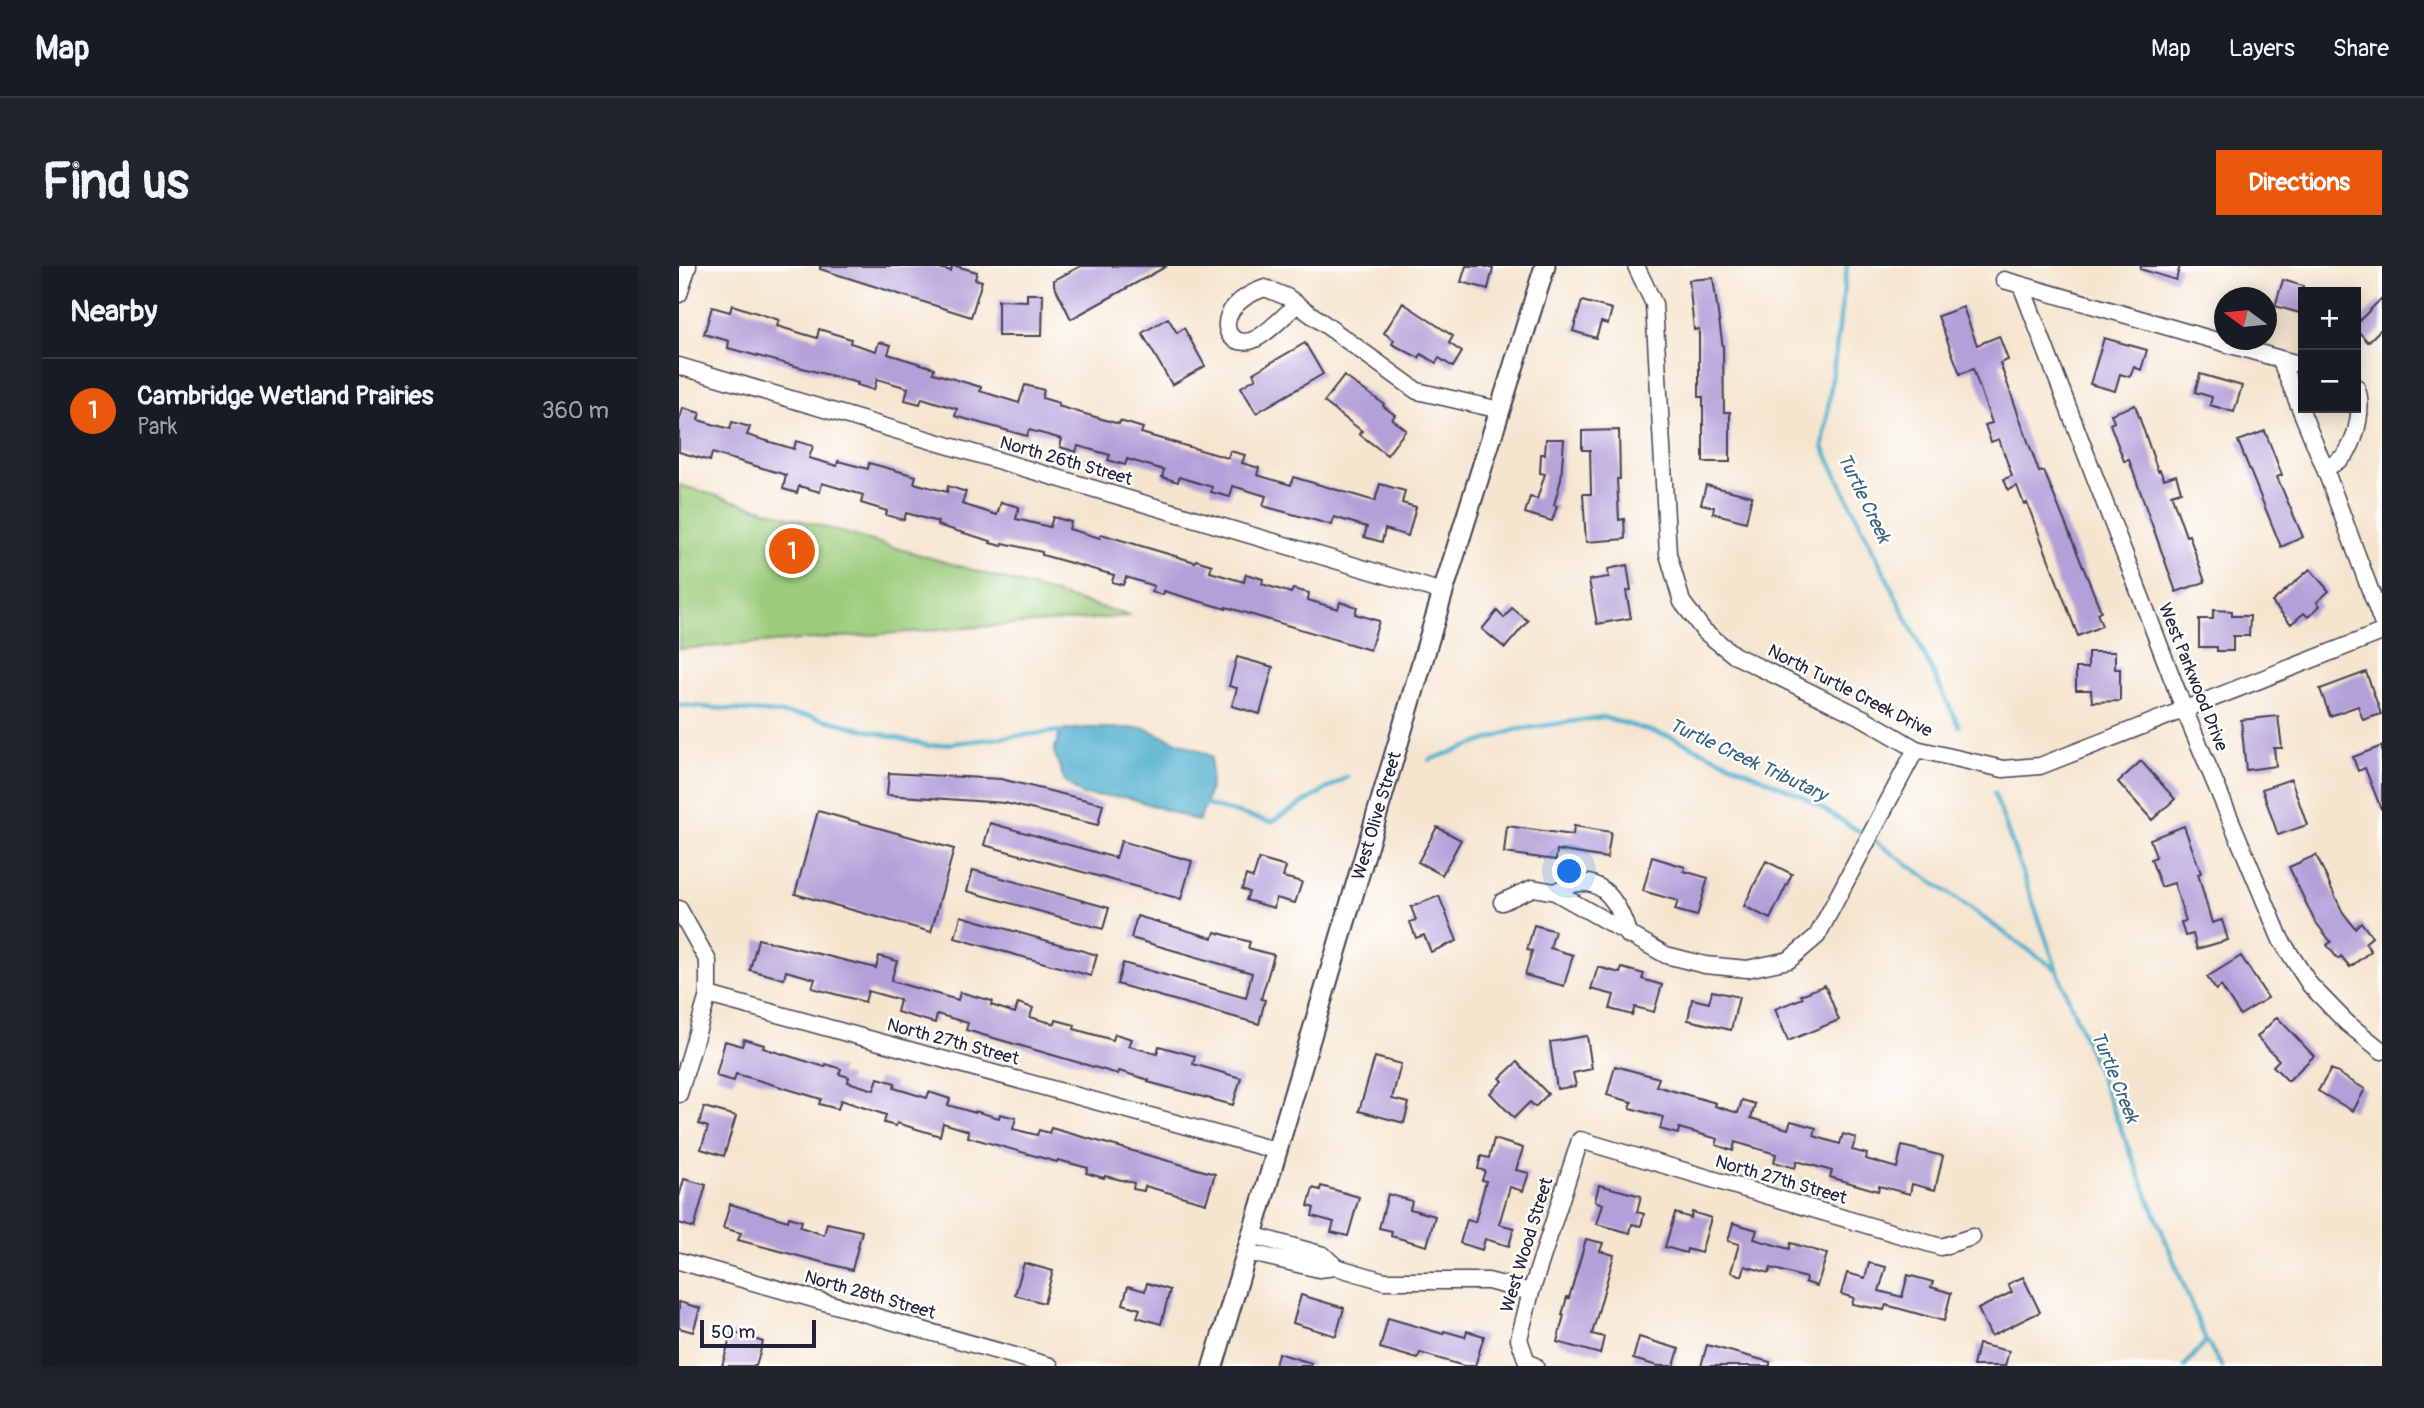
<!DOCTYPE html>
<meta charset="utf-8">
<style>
:root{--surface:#171b24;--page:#20242c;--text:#f1f3f6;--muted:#9ea1a6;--line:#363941;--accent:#ea580c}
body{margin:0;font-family:Pangolin,sans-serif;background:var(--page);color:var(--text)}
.controls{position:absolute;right:21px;top:21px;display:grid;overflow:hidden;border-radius:0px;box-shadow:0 4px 18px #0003}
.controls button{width:63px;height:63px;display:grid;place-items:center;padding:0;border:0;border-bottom:2px solid var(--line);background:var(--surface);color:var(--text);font:35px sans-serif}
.compass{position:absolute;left:1535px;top:21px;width:63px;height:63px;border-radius:50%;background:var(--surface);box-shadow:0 4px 18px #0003;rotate:285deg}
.scale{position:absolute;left:21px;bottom:18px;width:116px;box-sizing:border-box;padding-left:7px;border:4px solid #22223b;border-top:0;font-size:19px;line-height:24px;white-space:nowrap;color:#22223b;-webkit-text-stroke:5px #fff;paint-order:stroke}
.you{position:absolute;left:891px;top:606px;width:24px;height:24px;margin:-18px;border:5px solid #fff;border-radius:50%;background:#1a73e8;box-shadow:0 0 0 10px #1a73e833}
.badge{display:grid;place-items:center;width:46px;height:46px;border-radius:50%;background:var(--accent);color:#fff;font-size:23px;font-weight:700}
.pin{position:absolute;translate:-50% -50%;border:4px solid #fff;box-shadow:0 2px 7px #0006}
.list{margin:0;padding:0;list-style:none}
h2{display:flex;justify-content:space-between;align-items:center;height:91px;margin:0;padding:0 28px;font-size:30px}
h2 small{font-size:23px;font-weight:400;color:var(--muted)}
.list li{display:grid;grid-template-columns:46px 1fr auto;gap:21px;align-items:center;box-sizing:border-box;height:105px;padding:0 28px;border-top:2px solid var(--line)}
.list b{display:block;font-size:26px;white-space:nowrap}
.list p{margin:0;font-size:23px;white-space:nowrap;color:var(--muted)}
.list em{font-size:23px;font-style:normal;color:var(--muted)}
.map{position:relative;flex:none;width:1703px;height:1100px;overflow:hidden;border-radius:0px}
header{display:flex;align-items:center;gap:42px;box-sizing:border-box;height:98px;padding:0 35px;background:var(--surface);border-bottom:2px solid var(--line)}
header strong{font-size:33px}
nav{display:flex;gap:38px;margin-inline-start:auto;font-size:24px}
.intro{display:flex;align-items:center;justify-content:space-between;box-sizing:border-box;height:168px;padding:0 42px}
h1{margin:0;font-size:49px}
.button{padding:18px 32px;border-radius:0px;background:var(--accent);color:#fff;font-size:24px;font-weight:700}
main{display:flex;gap:42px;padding:0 42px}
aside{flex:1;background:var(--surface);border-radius:0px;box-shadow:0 4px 18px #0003}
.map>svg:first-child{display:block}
.green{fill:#9ccd7c;stroke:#5f785c;stroke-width:2}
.water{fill:#4fb0cd;stroke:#386984;stroke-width:2}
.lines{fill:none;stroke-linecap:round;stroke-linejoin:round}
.stream{stroke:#4fb0cd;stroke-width:4.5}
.building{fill:#b4a0d8}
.minor-casing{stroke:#423f51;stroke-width:19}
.major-casing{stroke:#423f51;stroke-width:23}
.minor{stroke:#fff;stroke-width:16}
.major{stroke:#fff;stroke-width:19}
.labels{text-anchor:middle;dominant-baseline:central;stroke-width:5;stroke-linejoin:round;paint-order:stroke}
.street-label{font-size:18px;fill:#22223b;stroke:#fff}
.water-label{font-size:19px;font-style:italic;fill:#36627d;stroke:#fff}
</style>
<header>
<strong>Map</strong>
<nav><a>Map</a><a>Layers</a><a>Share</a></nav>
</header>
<div class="intro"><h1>Find us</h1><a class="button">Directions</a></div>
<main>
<aside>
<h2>Nearby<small></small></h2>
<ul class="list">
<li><span class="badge">1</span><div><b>Cambridge Wetland Prairies</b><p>Park</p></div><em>360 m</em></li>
</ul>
</aside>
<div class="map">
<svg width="1703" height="1100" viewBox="0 0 1703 1100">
<rect width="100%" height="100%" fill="#fff"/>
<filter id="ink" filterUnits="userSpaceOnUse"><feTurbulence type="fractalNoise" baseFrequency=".0143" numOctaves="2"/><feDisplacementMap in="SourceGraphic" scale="14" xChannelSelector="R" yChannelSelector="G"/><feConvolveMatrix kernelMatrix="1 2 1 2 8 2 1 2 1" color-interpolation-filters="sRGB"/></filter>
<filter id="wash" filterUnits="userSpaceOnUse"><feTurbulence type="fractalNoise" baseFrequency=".00686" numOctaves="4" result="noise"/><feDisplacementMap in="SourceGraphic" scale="28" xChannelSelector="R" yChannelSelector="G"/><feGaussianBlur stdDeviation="1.57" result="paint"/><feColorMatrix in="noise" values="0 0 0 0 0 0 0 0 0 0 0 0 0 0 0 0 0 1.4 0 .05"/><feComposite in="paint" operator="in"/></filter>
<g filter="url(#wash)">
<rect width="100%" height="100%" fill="#f5e5cf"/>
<!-- green -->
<path class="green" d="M 0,219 L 452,350 L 0,383 Z"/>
<!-- water -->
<path class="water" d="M 405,462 L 465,462 L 532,490 C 533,514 531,534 519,555 L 448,531 L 403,529 L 386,516 L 375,486 L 381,465 Z"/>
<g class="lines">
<!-- stream -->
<path class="stream" d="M 1168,0 L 1144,181 L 1280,460
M 0,439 L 132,450 L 250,480 L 381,465 L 385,467
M 750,494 L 836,464 L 923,451 L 993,471 L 1125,531 L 1186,569
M 1315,527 L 1378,704 L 1527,1075 L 1543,1100
M 524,538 L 592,556 L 668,511
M 1193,573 L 1378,704
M 1506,1100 L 1527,1075"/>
</g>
<g id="blocks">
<!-- building -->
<path class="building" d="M 141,0 L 252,0 L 272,5 L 273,0 L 277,0 L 298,6 L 296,13 L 303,15 L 292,51 L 141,3 Z
M 402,0 L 488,0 L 392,53 L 375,19 L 375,14 Z
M 787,0 L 805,0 L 814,3 L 809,23 L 782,16 Z
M 1462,0 L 1501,0 L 1497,14 L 1461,3 Z
M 1034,12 L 1044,82 L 1045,146 L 1051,146 L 1051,196 L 1024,196 L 1024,131 L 1020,131 L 1020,63 L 1015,64 L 1010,14 Z
M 1604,14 L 1624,20 L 1624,48 L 1596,40 Z
M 348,28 L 364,28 L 363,70 L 319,70 L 319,34 L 348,35 Z
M 1703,32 L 1703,62 L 1689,76 L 1677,63 L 1677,58 Z
M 903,35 L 933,43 L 929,58 L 922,56 L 917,72 L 894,65 Z
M 724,37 L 774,70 L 770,77 L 783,86 L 774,101 L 760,92 L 757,97 L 742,88 L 740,92 L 713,78 L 715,74 L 705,67 Z
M 53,39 L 100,54 L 98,60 L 138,72 L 140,63 L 172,73 L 171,77 L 197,85 L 200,76 L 212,79 L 209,88 L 255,102 L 254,107 L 302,121 L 301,125 L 340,137 L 346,119 L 365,124 L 363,132 L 380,137 L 379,140 L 440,158 L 441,155 L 464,162 L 462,167 L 549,192 L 551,185 L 566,189 L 563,197 L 580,202 L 578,209 L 612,219 L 614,211 L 696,235 L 701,218 L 726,225 L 723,237 L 737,241 L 729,270 L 706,263 L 703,276 L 685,271 L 688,261 L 655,251 L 653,259 L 584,240 L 587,230 L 554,220 L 551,231 L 532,226 L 533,221 L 500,211 L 499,216 L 483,211 L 485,204 L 448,193 L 446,199 L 429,194 L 431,189 L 399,180 L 397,186 L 381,181 L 383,173 L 350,164 L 348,170 L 276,150 L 278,143 L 243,132 L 241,138 L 226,134 L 229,122 L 198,113 L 195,124 L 178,119 L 179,117 L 49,82 L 50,75 L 25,68 L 33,41 L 51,46 Z
M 1284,41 L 1298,79 L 1320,70 L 1329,94 L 1321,97 L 1360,206 L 1365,205 L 1422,345 L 1418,347 L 1423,360 L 1399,370 L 1348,237 L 1345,238 L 1338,220 L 1329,224 L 1325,213 L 1333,210 L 1320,173 L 1312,176 L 1306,159 L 1313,157 L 1294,103 L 1281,108 L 1259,50 Z
M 489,52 L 498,67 L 505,62 L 526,100 L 493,119 L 463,67 Z
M 1425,72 L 1468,84 L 1462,104 L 1455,101 L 1451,111 L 1441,108 L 1436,125 L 1411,118 Z
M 626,77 L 644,108 L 577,147 L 562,121 L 577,112 L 574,107 Z
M 1521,108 L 1563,120 L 1555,146 L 1531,139 L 1533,131 L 1516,126 Z
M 665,110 L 705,138 L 704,140 L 716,149 L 713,153 L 727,164 L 708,189 L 680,168 L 683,165 L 645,136 Z
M 1456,139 L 1479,205 L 1481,204 L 1485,213 L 1497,209 L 1502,225 L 1492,228 L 1507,270 L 1510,269 L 1526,316 L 1497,326 L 1450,194 L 1445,195 L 1431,158 L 1435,156 L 1432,148 Z
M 4,142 L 21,147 L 19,154 L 51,163 L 53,156 L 71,161 L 68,169 L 115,183 L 117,175 L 134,180 L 130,192 L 158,200 L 159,195 L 189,203 L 190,197 L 237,210 L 235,217 L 268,226 L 269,220 L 287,226 L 283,238 L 318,249 L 322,236 L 340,241 L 337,253 L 371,261 L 374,251 L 392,256 L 390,263 L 421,272 L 422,268 L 516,296 L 517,294 L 533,299 L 531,306 L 565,316 L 567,308 L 584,313 L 583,318 L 612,327 L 614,323 L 630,327 L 629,334 L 659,343 L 661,336 L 678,341 L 676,348 L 700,355 L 691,384 L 547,341 L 547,343 L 485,325 L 484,329 L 473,326 L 475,320 L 447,311 L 444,319 L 433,316 L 435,309 L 363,289 L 363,286 L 324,277 L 323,280 L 311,277 L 312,275 L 258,259 L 259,256 L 227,247 L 225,254 L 207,249 L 208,245 L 182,237 L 184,229 L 143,217 L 141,226 L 120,220 L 118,227 L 104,223 L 107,209 L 33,187 L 31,195 L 0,186 L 0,156 Z
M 940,164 L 941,213 L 938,213 L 940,254 L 945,253 L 946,273 L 907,276 L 904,228 L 912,228 L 911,184 L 903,184 L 903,165 Z
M 1586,165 L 1603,209 L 1598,211 L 1624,271 L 1602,281 L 1559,175 Z
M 867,173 L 885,173 L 882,213 L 875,239 L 878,240 L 873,255 L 846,247 L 851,231 L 858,233 L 866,208 L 861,207 L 862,188 L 866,188 Z
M 1027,219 L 1073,230 L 1067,256 L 1034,247 L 1035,241 L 1022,238 Z
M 948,299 L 952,324 L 947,325 L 952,352 L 918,358 L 910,314 L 930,311 L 929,303 Z
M 1631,303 L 1650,325 L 1638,336 L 1641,340 L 1629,351 L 1625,347 L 1612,358 L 1593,336 Z
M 833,342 L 849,355 L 826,382 L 803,363 L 818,345 L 825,352 Z
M 1534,344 L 1553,345 L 1553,350 L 1571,350 L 1570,370 L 1554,370 L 1554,385 L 1538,385 L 1538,381 L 1520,381 L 1520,353 L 1534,353 Z
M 1409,386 L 1436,386 L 1436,403 L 1441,403 L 1441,435 L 1413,436 L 1412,424 L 1397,424 L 1397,402 L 1409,402 Z
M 558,391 L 594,401 L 581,448 L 553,440 L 558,422 L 550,420 Z
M 1687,406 L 1702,448 L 1684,454 L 1679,440 L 1651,450 L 1641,423 Z
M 1599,450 L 1603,482 L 1595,482 L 1597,500 L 1567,504 L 1562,454 Z
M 1703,480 L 1703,543 L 1702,543 L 1686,502 L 1679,505 L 1674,491 Z
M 1462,495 L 1496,533 L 1473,554 L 1439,516 Z
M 210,507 L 322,513 L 424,538 L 419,559 L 326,537 L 208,529 Z
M 1612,513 L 1628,559 L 1599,569 L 1583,523 Z
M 139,545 L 275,583 L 252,666 L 116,628 Z
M 311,557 L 437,592 L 442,575 L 513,595 L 502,633 L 305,579 Z
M 828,560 L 894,569 L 895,560 L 932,566 L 928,592 L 878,584 L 877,594 L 825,587 Z
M 1505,560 L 1522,607 L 1519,608 L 1533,657 L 1543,654 L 1549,674 L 1518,683 L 1514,668 L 1506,670 L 1502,656 L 1507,655 L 1495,617 L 1482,621 L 1472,593 L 1477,591 L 1471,573 Z
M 758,561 L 782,574 L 763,609 L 739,596 Z
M 1637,589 L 1663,645 L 1676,662 L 1682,656 L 1693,671 L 1686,677 L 1692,685 L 1671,701 L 1662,690 L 1659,693 L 1648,679 L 1652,676 L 1635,654 L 1610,601 Z
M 973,591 L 1006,601 L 1005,605 L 1029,612 L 1018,650 L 996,644 L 999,635 L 964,625 Z
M 580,593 L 607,601 L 604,611 L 623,616 L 616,637 L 597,632 L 595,642 L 567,634 L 570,626 L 563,623 L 567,609 L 574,612 Z
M 1087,595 L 1113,608 L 1091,653 L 1065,640 Z
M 294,604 L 430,642 L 424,663 L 288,625 Z
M 760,630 L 778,675 L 752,686 L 745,669 L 737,672 L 731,656 L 737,654 L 732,641 Z
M 282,650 L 418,689 L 412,710 L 276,672 Z
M 458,650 L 534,672 L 536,666 L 571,676 L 569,682 L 595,689 L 582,733 L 586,734 L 580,758 L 438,718 L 444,697 L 567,732 L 573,707 L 452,672 Z
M 855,659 L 876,665 L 871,682 L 894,689 L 885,720 L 846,709 L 853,685 L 848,684 Z
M 79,673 L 197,702 L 200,690 L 218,695 L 212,715 L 279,734 L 281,726 L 313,735 L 312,739 L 336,747 L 339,737 L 354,742 L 351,751 L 376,758 L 377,754 L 396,759 L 395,763 L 434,774 L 436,768 L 453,773 L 450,780 L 478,788 L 480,780 L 516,790 L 514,798 L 562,812 L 554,839 L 469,816 L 470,814 L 440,805 L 439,808 L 287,764 L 289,757 L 258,748 L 256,757 L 218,746 L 221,734 L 189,725 L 186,736 L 133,722 L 136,713 L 107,705 L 105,713 L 71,704 Z
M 1562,690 L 1589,732 L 1561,749 L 1542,720 L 1537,724 L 1528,711 Z
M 919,701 L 941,707 L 943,702 L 965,708 L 963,713 L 983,719 L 975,746 L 956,741 L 953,749 L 931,743 L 935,729 L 912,723 Z
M 1146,719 L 1160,754 L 1109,775 L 1096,743 L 1124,732 L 1122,729 Z
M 1033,725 L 1060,731 L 1052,764 L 1009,754 L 1013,733 L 1030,737 Z
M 1598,751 L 1635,790 L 1609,815 L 1594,800 L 1600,794 L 1578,771 Z
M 908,770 L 913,803 L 894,807 L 897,820 L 878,823 L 871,776 Z
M 65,773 L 85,779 L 84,782 L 146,801 L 147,798 L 162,803 L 160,808 L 170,811 L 169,816 L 195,824 L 199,812 L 216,817 L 215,822 L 248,832 L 250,826 L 271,833 L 269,839 L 296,847 L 296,845 L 320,852 L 321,848 L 337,852 L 334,863 L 358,869 L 360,864 L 370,867 L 372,862 L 536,908 L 527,937 L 466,920 L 465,925 L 454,923 L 455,917 L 426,910 L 425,912 L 407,907 L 409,902 L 379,894 L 378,896 L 289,871 L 290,865 L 264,857 L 261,870 L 218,857 L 217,860 L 205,857 L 207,849 L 162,834 L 159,843 L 140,838 L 142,833 L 75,813 L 57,808 L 55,815 L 37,810 L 46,775 L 63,780 Z
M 696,791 L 722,798 L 713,833 L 730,837 L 725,857 L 680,845 Z
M 838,796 L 869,828 L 856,841 L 851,836 L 835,852 L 811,827 L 824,815 L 821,812 Z
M 936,800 L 980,812 L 977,820 L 1037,837 L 1036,840 L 1059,847 L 1063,834 L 1076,838 L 1072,852 L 1109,863 L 1112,855 L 1137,862 L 1135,870 L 1161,878 L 1164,868 L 1177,872 L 1173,884 L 1188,888 L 1187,893 L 1218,902 L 1223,880 L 1264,890 L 1256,924 L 1233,918 L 1231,928 L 1200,920 L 1199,925 L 1151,911 L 1153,905 L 1118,895 L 1116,902 L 1095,896 L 1097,888 L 1056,876 L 1054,885 L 1037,879 L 1039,873 L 1000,862 L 999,868 L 981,863 L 984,851 L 951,842 L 953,836 L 928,829 Z
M 1652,803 L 1686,823 L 1674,845 L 1639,825 Z
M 25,841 L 57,850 L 45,890 L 22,883 L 29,861 L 20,858 Z
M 815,873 L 844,882 L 837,904 L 850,907 L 844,925 L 831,921 L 820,958 L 835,962 L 830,980 L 806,973 L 803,984 L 781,977 L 788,954 L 796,956 L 807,915 L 803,914 L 806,905 L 799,903 L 802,890 L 810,892 Z
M 5,913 L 27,919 L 15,962 L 0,957 L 0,931 Z
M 920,919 L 962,930 L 958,946 L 965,948 L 962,960 L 953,958 L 951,967 L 918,958 L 924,938 L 916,935 Z
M 642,920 L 680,931 L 669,970 L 652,966 L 655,956 L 633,950 L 635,942 L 629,940 L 634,922 L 641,924 Z
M 709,928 L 733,935 L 731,943 L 756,950 L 748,980 L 712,970 L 713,965 L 700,962 Z
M 51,938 L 109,955 L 110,951 L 123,955 L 121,961 L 145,969 L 148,957 L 183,965 L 173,1004 L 59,974 L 62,967 L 44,962 Z
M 1013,946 L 1032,952 L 1022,987 L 1008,983 L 1007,987 L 986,981 L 996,947 L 1012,952 Z
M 1054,957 L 1078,964 L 1075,973 L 1110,983 L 1112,977 L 1148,988 L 1138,1020 L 1126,1016 L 1127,1012 L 1092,1002 L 1090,1007 L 1066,1000 L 1063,1010 L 1052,1006 L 1060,978 L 1049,975 Z
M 907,973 L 924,977 L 921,985 L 935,989 L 913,1068 L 925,1071 L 921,1088 L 878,1076 L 885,1049 L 883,1049 L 888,1031 L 890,1032 Z
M 345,997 L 374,1005 L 365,1037 L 336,1029 Z
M 1190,997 L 1207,1001 L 1200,1025 L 1223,1031 L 1229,1009 L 1254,1016 L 1252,1021 L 1272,1027 L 1265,1055 L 1207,1039 L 1205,1044 L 1173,1038 L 1175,1032 L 1162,1028 L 1168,1007 L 1186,1012 Z
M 1344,1011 L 1361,1046 L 1312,1070 L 1299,1043 L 1333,1026 L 1329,1018 Z
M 468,1017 L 491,1024 L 482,1058 L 458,1051 L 461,1043 L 444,1038 L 449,1020 L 466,1025 Z
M 622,1029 L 665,1042 L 657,1070 L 614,1057 Z
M 0,1036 L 21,1042 L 14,1066 L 0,1062 Z
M 709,1052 L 764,1068 L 765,1065 L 786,1071 L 788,1065 L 805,1070 L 796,1100 L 785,1100 L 741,1087 L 739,1093 L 701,1082 Z
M 53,1066 L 84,1076 L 77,1100 L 43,1100 Z
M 960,1071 L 1000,1083 L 995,1100 L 979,1100 L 954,1093 Z
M 1299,1078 L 1330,1085 L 1326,1100 L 1294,1100 Z
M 1028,1079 L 1091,1096 L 1091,1100 L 1022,1100 Z
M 599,1087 L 632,1097 L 632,1100 L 596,1100 Z"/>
</g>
</g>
<g filter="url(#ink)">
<use href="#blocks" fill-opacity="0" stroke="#423f51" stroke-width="2"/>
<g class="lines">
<!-- minor casing -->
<g class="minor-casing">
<path id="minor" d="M 957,0 L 975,38 L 989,288 L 1003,336 L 1025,365 L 1055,389 L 1186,453 L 1237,483 L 1324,503 L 1361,500 L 1703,366
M 1325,14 L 1601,93 L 1646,203 L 1703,356
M 1342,19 L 1505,443 L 1602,674 L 1631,719 L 1668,757 L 1703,785
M 0,28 L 9,0
M 618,38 C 606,49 593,63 580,71 C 547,91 526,42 586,22 L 608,31 L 738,125 L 821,144
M 1601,93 L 1624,99
M 0,100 L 764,326
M 1646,203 C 1653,199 1664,193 1668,186 C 1678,171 1685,138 1677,121
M 876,626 C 918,600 939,633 950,670
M 823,636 L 854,622 L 876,626 L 987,689 L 1026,699 L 1068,703 L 1110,694 L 1138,670 L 1237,483
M 0,643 L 29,695 L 29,729 L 0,828
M 29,729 L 599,885
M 573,969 L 644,989 L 657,1001
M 568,986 L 640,1003 L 657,1001 L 705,1015 L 809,1015 L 852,1026
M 0,995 L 371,1100
M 856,1100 L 848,1096 L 840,1073 L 852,1026 L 901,874 L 1262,981 L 1293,971"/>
</g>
<!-- major casing -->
<g class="major-casing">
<g id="major">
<path id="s1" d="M 534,1100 L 764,326 L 866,0"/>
</g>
</g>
<!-- minor -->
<use href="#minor" class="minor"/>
<!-- major -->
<use href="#major" class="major"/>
</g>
</g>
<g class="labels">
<!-- street labels -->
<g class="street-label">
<text transform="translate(387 195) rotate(16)">North 26th Street</text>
<text transform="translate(1514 411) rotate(68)">West Parkwood Drive</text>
<text transform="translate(1171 425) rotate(27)">North Turtle Creek Drive</text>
<text stroke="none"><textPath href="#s1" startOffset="574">West Olive Street</textPath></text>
<text transform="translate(274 776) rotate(15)">North 27th Street</text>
<text transform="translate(1102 914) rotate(16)">North 27th Street</text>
<text transform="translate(848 979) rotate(-73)">West Wood Street</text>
<text transform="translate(191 1029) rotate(16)">North 28th Street</text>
</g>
<!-- water labels -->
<g class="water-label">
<text transform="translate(1185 232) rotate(64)">Turtle Creek</text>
<text transform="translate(1069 494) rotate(25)">Turtle Creek Tributary</text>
<text transform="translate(1436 811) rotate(68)">Turtle Creek</text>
</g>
</g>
</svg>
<div class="controls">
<button>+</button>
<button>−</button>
</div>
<svg class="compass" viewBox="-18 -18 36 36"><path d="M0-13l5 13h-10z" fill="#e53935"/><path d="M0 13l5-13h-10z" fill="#9ea1a6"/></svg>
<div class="scale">50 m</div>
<div class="you"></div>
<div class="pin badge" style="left:113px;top:285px">1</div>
</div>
</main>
